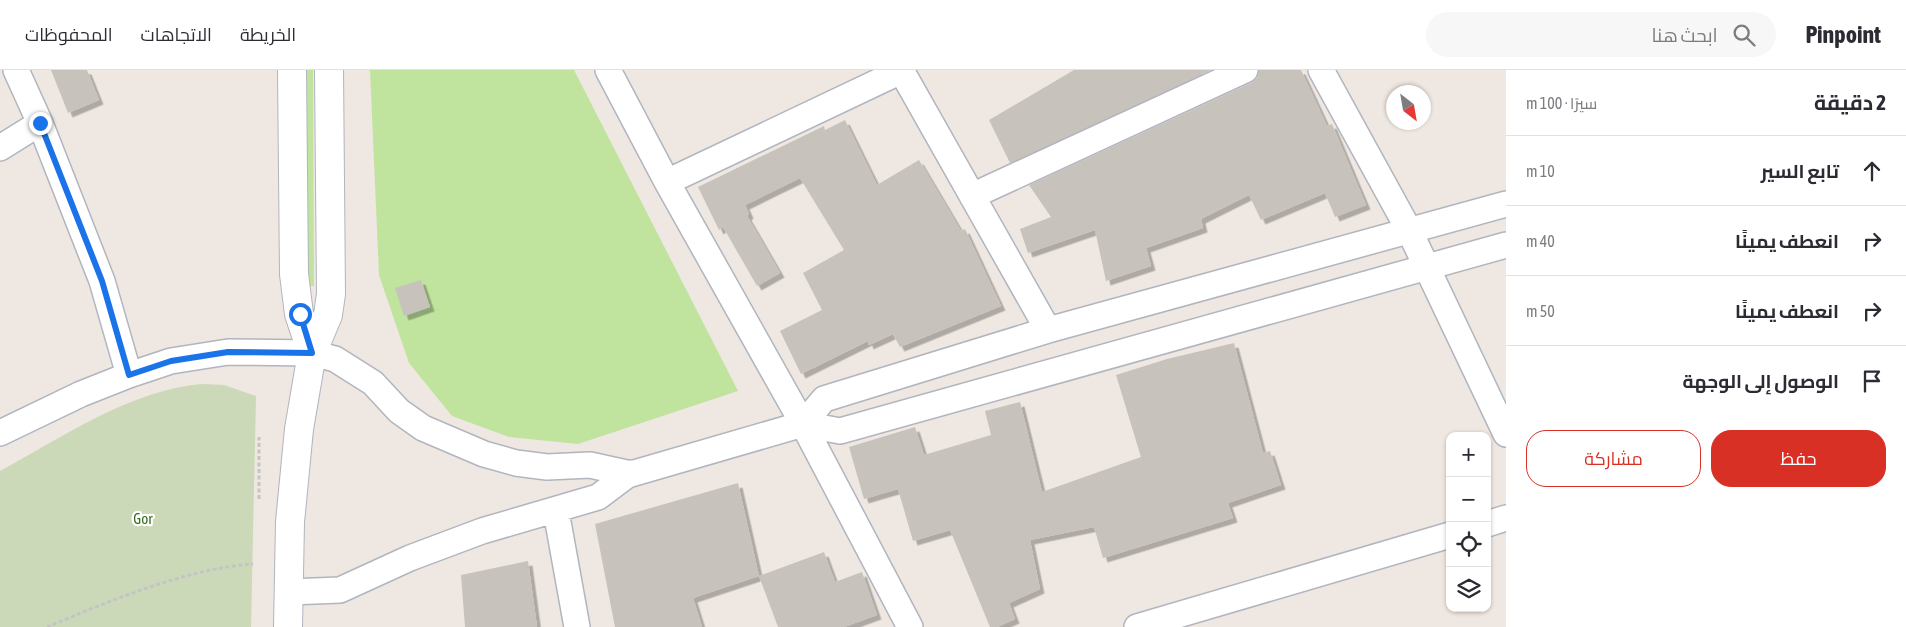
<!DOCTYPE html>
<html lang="ar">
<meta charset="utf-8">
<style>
:root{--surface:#fff;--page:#f7f7f7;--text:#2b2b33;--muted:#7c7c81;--line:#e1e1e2;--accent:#d93025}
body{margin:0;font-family:"Asap Condensed",Cairo,sans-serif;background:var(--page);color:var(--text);direction:rtl}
.controls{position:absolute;right:15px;bottom:15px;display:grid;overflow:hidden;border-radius:10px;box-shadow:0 1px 4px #0004}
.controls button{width:45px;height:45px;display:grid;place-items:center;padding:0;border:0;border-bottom:1px solid var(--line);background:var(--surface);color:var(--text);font:25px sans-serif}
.compass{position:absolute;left:1386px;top:15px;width:45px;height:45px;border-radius:50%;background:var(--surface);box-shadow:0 1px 4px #0004;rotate:149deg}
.stop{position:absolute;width:15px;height:15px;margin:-11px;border:4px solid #1a73e8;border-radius:50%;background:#fff}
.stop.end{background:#1a73e8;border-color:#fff;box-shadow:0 1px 5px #0008}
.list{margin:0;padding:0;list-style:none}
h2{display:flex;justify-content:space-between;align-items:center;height:65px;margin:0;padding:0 20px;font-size:21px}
h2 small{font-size:16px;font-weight:400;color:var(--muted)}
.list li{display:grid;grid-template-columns:32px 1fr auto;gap:15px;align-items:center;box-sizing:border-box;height:70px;padding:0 20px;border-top:1px solid var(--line)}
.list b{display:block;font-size:19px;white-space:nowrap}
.list em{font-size:16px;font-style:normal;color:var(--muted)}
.actions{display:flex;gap:10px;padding:15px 20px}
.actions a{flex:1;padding:11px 0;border:1px solid var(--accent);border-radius:20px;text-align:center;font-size:18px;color:var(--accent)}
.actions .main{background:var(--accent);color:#fff}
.icon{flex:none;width:28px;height:28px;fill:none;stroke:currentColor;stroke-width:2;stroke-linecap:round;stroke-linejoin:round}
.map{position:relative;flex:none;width:1506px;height:557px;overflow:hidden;direction:ltr}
header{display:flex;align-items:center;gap:30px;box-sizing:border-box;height:70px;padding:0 25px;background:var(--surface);border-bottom:1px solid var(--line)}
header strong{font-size:24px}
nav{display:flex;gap:28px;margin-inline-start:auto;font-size:18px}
.search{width:350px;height:45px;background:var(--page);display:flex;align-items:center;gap:12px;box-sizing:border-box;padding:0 18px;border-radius:28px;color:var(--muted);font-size:19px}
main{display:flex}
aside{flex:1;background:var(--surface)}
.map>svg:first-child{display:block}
.green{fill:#c0e49e}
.cemetery{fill:#ccd9b8}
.building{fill:#c8c2bc;filter:url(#shadow)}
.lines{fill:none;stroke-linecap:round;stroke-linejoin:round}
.minor-casing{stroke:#b1b5be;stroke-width:28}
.secondary-casing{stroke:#b1b5be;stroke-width:30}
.path{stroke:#c4c4c4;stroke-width:3;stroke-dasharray:4 2.5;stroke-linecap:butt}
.minor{stroke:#fff;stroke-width:25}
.secondary{stroke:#fff;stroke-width:28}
.route{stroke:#1a73e8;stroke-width:6}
.labels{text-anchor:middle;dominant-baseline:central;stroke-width:4.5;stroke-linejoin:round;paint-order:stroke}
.park-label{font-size:15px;fill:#386d1c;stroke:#fff}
</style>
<header>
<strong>Pinpoint</strong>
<div class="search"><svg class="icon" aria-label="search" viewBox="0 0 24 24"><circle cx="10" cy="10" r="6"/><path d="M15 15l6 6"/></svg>ابحث هنا</div>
<nav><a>الخريطة</a><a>الاتجاهات</a><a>المحفوظات</a></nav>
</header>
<main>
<aside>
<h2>2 دقيقة<small>سيرًا · 100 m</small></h2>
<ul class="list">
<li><svg class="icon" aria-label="ahead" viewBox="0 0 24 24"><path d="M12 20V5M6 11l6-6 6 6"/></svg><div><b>تابع السير</b></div><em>10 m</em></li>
<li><svg class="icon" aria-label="right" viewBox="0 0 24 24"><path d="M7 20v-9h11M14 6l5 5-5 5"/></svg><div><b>انعطف يمينًا</b></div><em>40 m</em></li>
<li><svg class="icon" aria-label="right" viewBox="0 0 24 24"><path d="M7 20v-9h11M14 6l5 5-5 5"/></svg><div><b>انعطف يمينًا</b></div><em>50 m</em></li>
<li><svg class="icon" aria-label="arrive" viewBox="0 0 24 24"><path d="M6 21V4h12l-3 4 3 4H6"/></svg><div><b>الوصول إلى الوجهة</b></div></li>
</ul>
<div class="actions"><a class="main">حفظ</a><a>مشاركة</a></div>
</aside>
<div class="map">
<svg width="1506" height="557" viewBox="0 0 1506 557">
<defs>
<filter id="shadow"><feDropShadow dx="4.5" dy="4.5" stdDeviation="0" flood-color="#0004"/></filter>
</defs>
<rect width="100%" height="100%" fill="#efe7e1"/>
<!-- green -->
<path class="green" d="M 306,0 L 313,0 L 314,216 L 307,216 Z
M 370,0 L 574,0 L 738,321 L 578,374 L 509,367 L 452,346 L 409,293 L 379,205 Z"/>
<!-- cemetery -->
<path class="cemetery" d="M 201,314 L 224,315 L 256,326 L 251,557 L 0,557 L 0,401 C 63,367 128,321 201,314 Z"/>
<!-- building -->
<path class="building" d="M 51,0 L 87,0 L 99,30 L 68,43 Z
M 1074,0 L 1211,0 L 1010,93 L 989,50 Z
M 1259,0 L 1301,0 L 1327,56 L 1332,54 L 1366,135 L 1335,147 L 1325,123 L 1261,150 L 1249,125 L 1201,149 L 1203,158 L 1146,178 L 1151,196 L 1106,211 L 1095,160 L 1028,183 L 1020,159 L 1051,147 L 1029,115 L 1251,13 L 1257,8 Z
M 845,50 L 877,115 L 919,90 L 961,161 L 965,159 L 1001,236 L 900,277 L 893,264 L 869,275 L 868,271 L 801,304 L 780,261 L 822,240 L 803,203 L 844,180 L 800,108 L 745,135 L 749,144 L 747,146 L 780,203 L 757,216 L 723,157 L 719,160 L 698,117 L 824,56 L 825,60 Z
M 421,210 L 430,237 L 404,246 L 395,218 Z
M 1234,273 L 1263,383 L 1270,381 L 1281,415 L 1228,433 L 1233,448 L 1103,488 L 1094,457 L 1030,470 L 1040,519 L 1009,533 L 1015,549 L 997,557 L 990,557 L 950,460 L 913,471 L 898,419 L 864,429 L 849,377 L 915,357 L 924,385 L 991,365 L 985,341 L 1020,332 L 1042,422 L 1141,387 L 1116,305 L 1167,289 Z
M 738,413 L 759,506 L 693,528 L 702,557 L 615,557 L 595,454 Z
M 824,482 L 835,512 L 862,502 L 877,545 L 844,557 L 778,557 L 759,506 Z
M 528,491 L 537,557 L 465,557 L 461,505 Z"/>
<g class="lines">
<!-- minor casing -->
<g class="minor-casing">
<path id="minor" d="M 16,0 L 40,53 L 102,211 L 129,305
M 608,0 L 667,112 L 803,354 L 910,557
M 901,0 L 1048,260
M 1321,0 L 1410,162 L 1506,364
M 0,78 L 40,53
M 667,112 L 901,1
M 972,126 L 1245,0
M 803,354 L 824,329 L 1048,260 L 1506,134
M 0,363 L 81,324 L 129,305 L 171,291 L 228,282 L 312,283 L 335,289 L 373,313 L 399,341 L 423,358 L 484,384 L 516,393 L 547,397 L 590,395 L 631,404 L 803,354 L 840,361 L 1506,175
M 556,441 L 577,557
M 1487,454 L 1506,448
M 289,522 L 340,520 L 410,488 L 482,461 L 598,427 L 630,403
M 1137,557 L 1450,465"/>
</g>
<!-- secondary casing -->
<g class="secondary-casing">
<path id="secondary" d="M 292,0 L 294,204 L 299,244 L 312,283
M 288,557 L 290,452 L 299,359 L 312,283 L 328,245 L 331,224 L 329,0"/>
</g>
<!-- path -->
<path class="path" d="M 259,429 L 259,367
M 47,557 C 107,532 188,498 253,494"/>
<!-- minor -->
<use href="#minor" class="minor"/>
<!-- secondary -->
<use href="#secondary" class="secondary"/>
</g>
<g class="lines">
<!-- route -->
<path class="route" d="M 40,53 L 102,211 L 129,305 L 171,291 L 228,282 L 312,283 L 300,244"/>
</g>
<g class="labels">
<!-- park labels -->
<g class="park-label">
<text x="143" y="448">Gor</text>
</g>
</g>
</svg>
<div class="controls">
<button>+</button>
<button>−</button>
<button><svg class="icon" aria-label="locate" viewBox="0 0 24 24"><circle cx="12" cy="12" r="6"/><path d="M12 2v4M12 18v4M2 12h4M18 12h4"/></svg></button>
<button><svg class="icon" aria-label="layers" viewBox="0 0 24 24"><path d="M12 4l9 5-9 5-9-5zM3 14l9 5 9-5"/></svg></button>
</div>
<svg class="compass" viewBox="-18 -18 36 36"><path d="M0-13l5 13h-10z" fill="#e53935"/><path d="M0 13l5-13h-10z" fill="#7c7c81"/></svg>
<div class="stop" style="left:300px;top:244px"></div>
<div class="stop end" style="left:40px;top:53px"></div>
</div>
</main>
